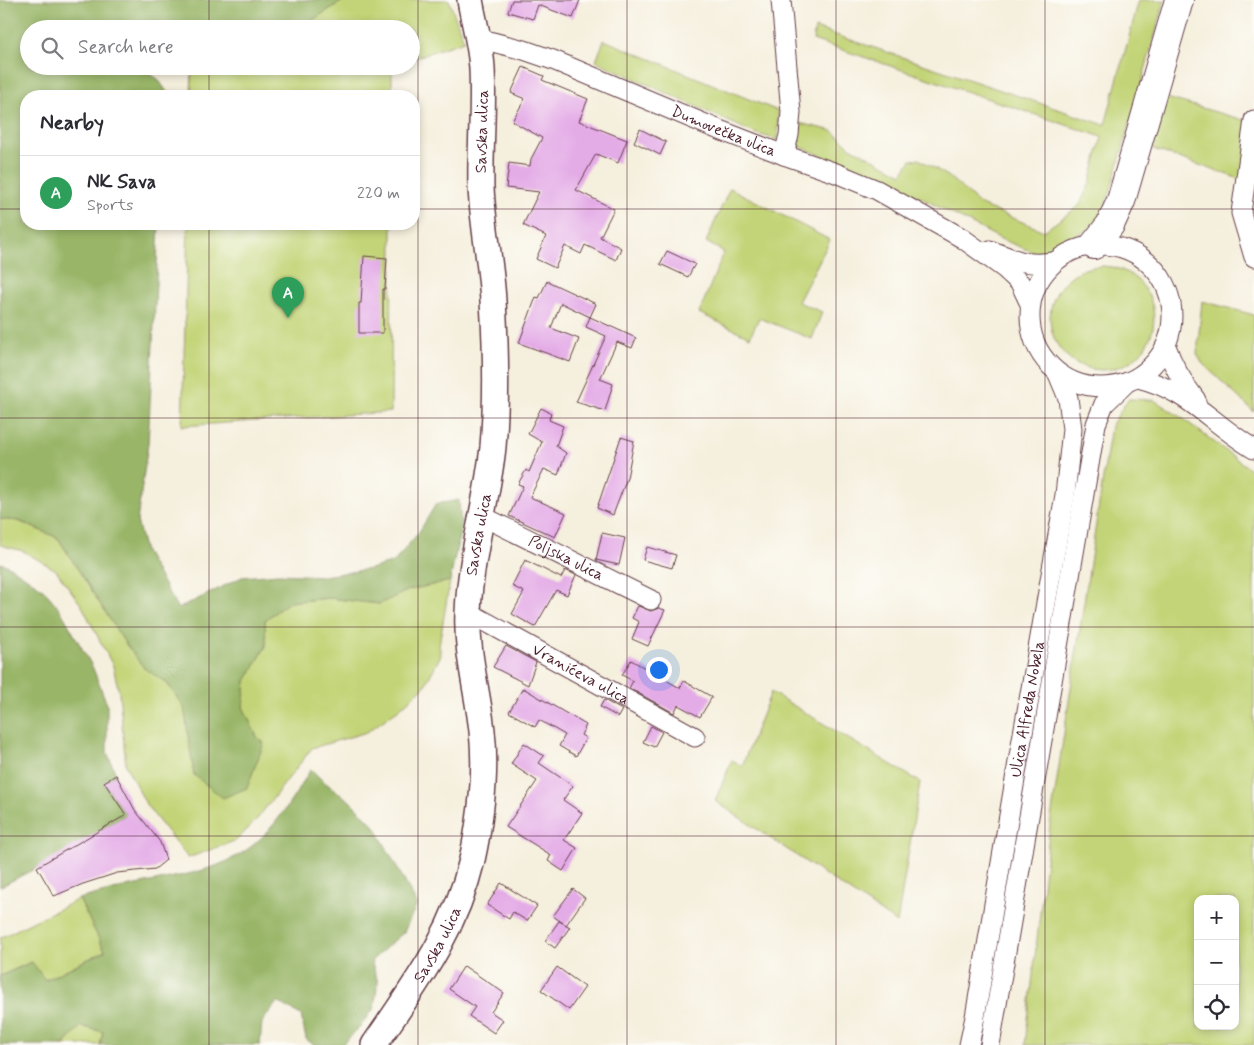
<!DOCTYPE html>
<meta charset="utf-8">
<style>
:root{--surface:#fff;--page:#f7f7f7;--text:#2b2b33;--muted:#7c7c81;--line:#e1e1e2;--accent:#0b8043}
body{margin:0;font-family:Mynerve,sans-serif;background:var(--page);color:var(--text)}
.controls{position:absolute;right:15px;bottom:15px;display:grid;overflow:hidden;border-radius:10px;box-shadow:0 2px 8px #0003}
.controls button{width:45px;height:45px;display:grid;place-items:center;padding:0;border:0;border-bottom:1px solid var(--line);background:var(--surface);color:var(--text);font:25px sans-serif}
.you{position:absolute;left:658px;top:669px;width:18px;height:18px;margin:-12px;border:4px solid #fff;border-radius:50%;background:#1a73e8;box-shadow:0 0 0 8px #1a73e833}
.badge{display:grid;place-items:center;width:32px;height:32px;border-radius:50%;background:var(--accent);color:#fff;font-size:16px;font-weight:700}
.pin{position:absolute;translate:-50% -41px;filter:drop-shadow(0 1px 2px #0008)}
.pin::after{content:'';position:absolute;top:26px;width:18px;height:15px;background:inherit;clip-path:polygon(0 0,100% 0,50% 100%)}
.list{margin:0;padding:0;list-style:none}
h2{display:flex;justify-content:space-between;align-items:center;height:65px;margin:0;padding:0 20px;font-size:21px}
h2 small{font-size:16px;font-weight:400;color:var(--muted)}
.list li{display:grid;grid-template-columns:32px 1fr auto;gap:15px;align-items:center;box-sizing:border-box;height:75px;padding:0 20px;border-top:1px solid var(--line)}
.list b{display:block;font-size:19px;white-space:nowrap}
.list p{margin:0;font-size:16px;white-space:nowrap;color:var(--muted)}
.list em{font-size:16px;font-style:normal;color:var(--muted)}
.icon{flex:none;width:28px;height:28px;fill:none;stroke:currentColor;stroke-width:2;stroke-linecap:round;stroke-linejoin:round}
.map{position:relative;flex:none;width:1254px;height:1045px;overflow:hidden}
.search{position:absolute;background:var(--surface);box-shadow:0 2px 8px #0003;left:20px;top:20px;width:400px;height:55px;display:flex;align-items:center;gap:12px;box-sizing:border-box;padding:0 18px;border-radius:28px;color:var(--muted);font-size:19px}
.panel{position:absolute;background:var(--surface);box-shadow:0 2px 8px #0003;left:20px;top:90px;width:400px;height:140px;border-radius:20px}
.map>svg:first-child{display:block}
.green{fill:#c2d477;stroke:#867a51;fill-rule:evenodd}
.forest{fill:#99b668;stroke:#726a4a}
.building{fill:#e4ace7}
.lines{fill:none;stroke-linecap:round;stroke-linejoin:round}
.minor-casing{stroke:#643e46;stroke-width:21}
.major-casing{stroke:#643e46;stroke-width:28}
.highway-casing{stroke:#643e46;stroke-width:30}
.minor{stroke:#fff;stroke-width:19}
.major{stroke:#fff;stroke-width:25}
.highway{stroke:#fff;stroke-width:28}
.grid{fill:none;stroke:#4a1f2b;stroke-width:1;stroke-opacity:0.55}
.labels{text-anchor:middle;dominant-baseline:central;stroke-width:4.5;stroke-linejoin:round;paint-order:stroke}
.street-label{font-size:16px;fill:#4a1f2b;stroke:#fdfcf7}
</style>
<div class="map">
<svg width="1254" height="1045" viewBox="0 0 1254 1045">
<rect width="100%" height="100%" fill="#fdfcf7"/>
<filter id="ink" filterUnits="userSpaceOnUse"><feTurbulence type="fractalNoise" baseFrequency=".02" numOctaves="2"/><feDisplacementMap in="SourceGraphic" scale="10" xChannelSelector="R" yChannelSelector="G"/><feConvolveMatrix kernelMatrix="1 2 1 2 8 2 1 2 1" color-interpolation-filters="sRGB"/></filter>
<filter id="wash" filterUnits="userSpaceOnUse"><feTurbulence type="fractalNoise" baseFrequency=".0096" numOctaves="4" result="noise"/><feDisplacementMap in="SourceGraphic" scale="20" xChannelSelector="R" yChannelSelector="G"/><feGaussianBlur stdDeviation="1.12" result="paint"/><feColorMatrix in="noise" values="0 0 0 0 0 0 0 0 0 0 0 0 0 0 0 0 0 1.4 0 .05"/><feComposite in="paint" operator="in"/></filter>
<g filter="url(#wash)">
<rect width="100%" height="100%" fill="#f5efdd"/>
<!-- green -->
<path class="green" d="M 344,0 L 449,0 L 464,41 L 411,59 L 411,29 L 273,29 L 311,21 Z
M 1139,0 L 1165,0 L 1110,193 L 1099,219 L 1087,230 L 1043,251 L 1035,253 L 1001,239 L 896,185 L 795,145 L 799,123 L 833,131 L 850,147 L 902,174 L 911,160 L 919,159 L 948,176 L 981,205 L 1044,231 L 1079,206 L 1090,183 L 1102,137 L 813,40 L 815,28 L 1105,125 Z
M 604,40 L 778,111 L 778,140 L 754,133 L 596,61 Z
M 192,66 L 392,66 L 392,96 L 191,96 Z
M 1167,98 L 1254,123 L 1254,184 L 1153,149 Z
M 730,188 L 830,240 L 798,302 L 822,312 L 812,339 L 759,318 L 750,337 L 699,313 L 724,252 L 706,242 Z
M 188,224 L 392,224 L 391,412 L 182,426 Z
M1050 318a52 52 0 1 1 104 0a52 52 0 1 1-104 0Z
M 1202,301 L 1254,315 L 1254,412 L 1202,363 L 1197,354 Z
M 1128,399 L 1154,400 L 1182,418 L 1254,472 L 1254,1045 L 1025,1045 L 1050,825 L 1111,426 ZM 1198,899 L 1235,899 L 1235,1026 L 1198,1026 Z
M 0,519 L 18,521 L 58,538 L 125,643 L 144,667 L 167,683 L 185,707 L 194,775 L 257,737 L 243,707 L 246,681 L 266,646 L 265,620 L 289,602 L 329,598 L 379,604 L 409,590 L 450,581 L 439,645 L 441,655 L 424,687 L 399,709 L 367,732 L 312,748 L 257,819 L 237,840 L 188,858 L 147,806 L 126,766 L 119,692 L 113,666 L 82,606 L 56,570 L 23,551 L 0,545 Z
M 771,692 L 920,782 L 897,923 L 715,801 L 732,760 L 742,766 Z
M 79,899 L 105,951 L 45,980 L 31,962 L 0,976 L 0,938 Z
M 81,1026 L 103,1032 L 100,1045 L 61,1045 L 66,1043 Z"/>
<!-- forest -->
<path class="forest" d="M 0,0 L 344,0 L 311,21 L 273,29 L 29,29 L 29,66 L 150,66 L 143,69 L 158,79 L 167,92 L 167,96 L 26,96 L 26,224 L 159,224 L 148,444 L 137,521 L 145,552 L 178,609 L 242,577 L 278,574 L 323,576 L 370,569 L 394,562 L 419,532 L 436,504 L 459,500 L 461,527 L 450,581 L 409,590 L 379,604 L 329,598 L 289,602 L 265,620 L 266,646 L 246,681 L 243,707 L 257,737 L 264,743 L 247,788 L 223,798 L 194,775 L 184,707 L 167,683 L 144,668 L 125,643 L 58,538 L 19,521 L 0,519 Z
M 0,563 L 7,565 L 42,588 L 59,608 L 92,666 L 107,704 L 107,752 L 116,775 L 104,783 L 126,815 L 55,858 L 0,887 Z
M 311,769 L 323,781 L 350,801 L 374,825 L 417,904 L 404,932 L 371,961 L 378,982 L 374,1008 L 362,1024 L 342,1045 L 314,1045 L 306,1039 L 301,1015 L 277,1002 L 262,1022 L 260,1045 L 100,1045 L 103,1032 L 81,1026 L 66,1043 L 61,1045 L 0,1045 L 0,976 L 32,962 L 45,980 L 105,951 L 79,899 C 101,893 123,887 146,883 C 176,876 210,872 237,856 C 270,838 292,800 311,769 Z"/>
<g id="blocks">
<!-- building -->
<path class="building" d="M 512,0 L 580,0 L 573,18 L 538,5 L 533,19 L 508,12 Z
M 523,67 L 544,76 L 542,80 L 588,99 L 579,121 L 627,140 L 618,163 L 596,154 L 576,190 L 614,209 L 600,237 L 621,248 L 616,260 L 585,245 L 581,254 L 565,246 L 555,268 L 536,259 L 546,236 L 523,225 L 539,192 L 506,188 L 509,163 L 530,166 L 531,159 L 542,138 L 512,121 L 525,99 L 511,93 Z
M 640,129 L 666,142 L 660,155 L 634,142 Z
M 667,251 L 695,264 L 688,277 L 660,264 Z
M 364,256 L 387,258 L 385,289 L 383,289 L 383,333 L 359,333 L 359,303 L 361,303 Z
M 547,281 L 596,304 L 590,317 L 561,303 L 551,328 L 579,339 L 570,362 L 519,343 L 536,297 L 539,298 Z
M 590,317 L 636,338 L 632,348 L 617,342 L 600,379 L 613,384 L 605,411 L 576,402 L 606,336 L 586,327 Z
M 541,408 L 551,413 L 549,420 L 563,426 L 556,446 L 566,453 L 558,475 L 544,469 L 530,497 L 566,513 L 555,537 L 509,516 L 523,486 L 518,484 L 526,470 L 529,472 L 542,442 L 528,434 Z
M 621,437 L 634,441 L 627,478 L 613,515 L 597,508 Z
M 602,533 L 625,538 L 619,565 L 596,560 Z
M 647,547 L 676,555 L 672,568 L 643,560 Z
M 525,560 L 561,578 L 565,570 L 576,575 L 567,595 L 556,590 L 535,627 L 512,614 L 524,592 L 512,586 Z
M 638,606 L 651,611 L 659,608 L 665,610 L 648,646 L 632,639 L 639,622 L 632,618 Z
M 506,646 L 536,662 L 528,685 L 493,667 Z
M 631,660 L 680,688 L 684,681 L 712,697 L 700,717 L 678,705 L 674,713 L 629,688 L 633,681 L 622,675 Z
M 523,688 L 586,725 L 581,735 L 586,738 L 576,756 L 559,746 L 565,735 L 539,720 L 535,727 L 509,712 Z
M 604,700 L 622,710 L 618,717 L 600,707 Z
M 651,726 L 662,732 L 654,747 L 643,742 Z
M 524,743 L 544,756 L 539,763 L 573,786 L 563,800 L 582,813 L 564,840 L 577,848 L 563,871 L 548,861 L 551,855 L 506,827 L 537,781 L 511,764 Z
M 116,775 L 135,810 L 160,842 L 166,860 L 155,869 L 117,873 L 83,884 L 54,896 L 37,867 L 126,815 L 104,782 Z
M 501,883 L 537,906 L 527,921 L 513,912 L 509,919 L 487,905 Z
M 573,889 L 585,898 L 566,925 L 553,916 Z
M 559,921 L 570,927 L 555,948 L 545,941 Z
M 464,966 L 504,993 L 491,1012 L 503,1020 L 494,1033 L 469,1016 L 475,1007 L 449,989 Z
M 557,967 L 585,987 L 569,1010 L 541,990 Z"/>
</g>
</g>
<g filter="url(#ink)">
<use href="#blocks" fill-opacity="0" stroke="#643e46" stroke-width="1"/>
<g class="lines">
<!-- minor casing -->
<g class="minor-casing">
<g id="minor">
<path d="M 781,0 L 791,112 L 789,135 L 784,155"/>
<path id="s1" d="M 477,38 L 524,50 L 553,60 L 717,129 L 784,155 L 836,173 L 877,190 L 962,238 L 1005,269 L 1020,283 L 1030,304"/>
<path d="M 1254,120 L 1241,213 L 1254,257"/>
<circle cx="1101" cy="316" r="71"/>
<path d="M 990,250 C 1016,260 1025,266 1054,262"/>
<path d="M 1166,346 C 1173,367 1183,383 1196,400"/>
<path d="M 1138,378 C 1188,390 1212,424 1254,449"/>
<path id="s2" d="M 482,516 L 651,600"/>
<path id="s3" d="M 468,612 L 695,737"/>
<path id="s4" d="M 969,1045 L 975,1017 L 1018,762 L 1065,495 L 1072,429 L 1068,398 L 1058,374"/>
<path d="M 990,1045 L 1096,424 L 1104,404 L 1125,384"/>
</g>
</g>
<!-- major casing -->
<g class="major-casing">
<g id="major">
<path id="s5" d="M 374,1045 C 415,985 455,932 472,860 C 481,818 487,774 482,731 C 478,692 466,653 468,613 C 470,557 487,503 493,447 C 497,399 496,349 493,301 C 491,264 483,226 481,188 C 480,149 484,109 482,69 C 481,46 474,23 470,0"/>
</g>
</g>
<!-- highway casing -->
<g class="highway-casing">
<path id="highway" d="M 1094,245 L 1110,225 L 1121,201 L 1179,0"/>
</g>
<!-- minor -->
<use href="#minor" class="minor"/>
<!-- major -->
<use href="#major" class="major"/>
<!-- highway -->
<use href="#highway" class="highway"/>
</g>
</g>
<!-- grid -->
<path class="grid" d="M 209,0 L 209,29M 418,0 L 418,1045M 627,0 L 627,1045M 836,0 L 836,1045M 1045,0 L 1045,1045M 209,66 L 209,96M 0,209 L 26,209M 414,209 L 1254,209M 209,224 L 209,1045M 0,418 L 1254,418M 0,627 L 1254,627M 0,836 L 1254,836"/>
<g class="labels">
<!-- street labels -->
<g class="street-label">
<text stroke="none"><textPath href="#s1" startOffset="264">Dumovečka ulica</textPath></text>
<text stroke="none"><textPath href="#s5" startOffset="944">Savska ulica</textPath></text>
<text stroke="none"><textPath href="#s5" startOffset="539">Savska ulica</textPath></text>
<text stroke="none"><textPath href="#s2" startOffset="94">Poljska ulica</textPath></text>
<text stroke="none"><textPath href="#s3" startOffset="129">Vranićeva ulica</textPath></text>
<text stroke="none"><textPath href="#s4" startOffset="341">Ulica Alfreda Nobela</textPath></text>
<text stroke="none"><textPath href="#s5" startOffset="119">Savska ulica</textPath></text>
</g>
</g>
</svg>
<div class="controls">
<button>+</button>
<button>−</button>
<button><svg class="icon" aria-label="locate" viewBox="0 0 24 24"><circle cx="12" cy="12" r="6"/><path d="M12 2v4M12 18v4M2 12h4M18 12h4"/></svg></button>
</div>
<div class="you"></div>
<div class="pin badge" style="left:288px;top:318px;background:#2e9e5b">A</div>
<div class="search"><svg class="icon" aria-label="search" viewBox="0 0 24 24"><circle cx="10" cy="10" r="6"/><path d="M15 15l6 6"/></svg>Search here</div>
<section class="panel">
<h2>Nearby<small></small></h2>
<ul class="list">
<li><span class="badge" style="background:#2e9e5b">A</span><div><b>NK Sava</b><p>Sports</p></div><em>220 m</em></li>
</ul>
</section>
</div>
